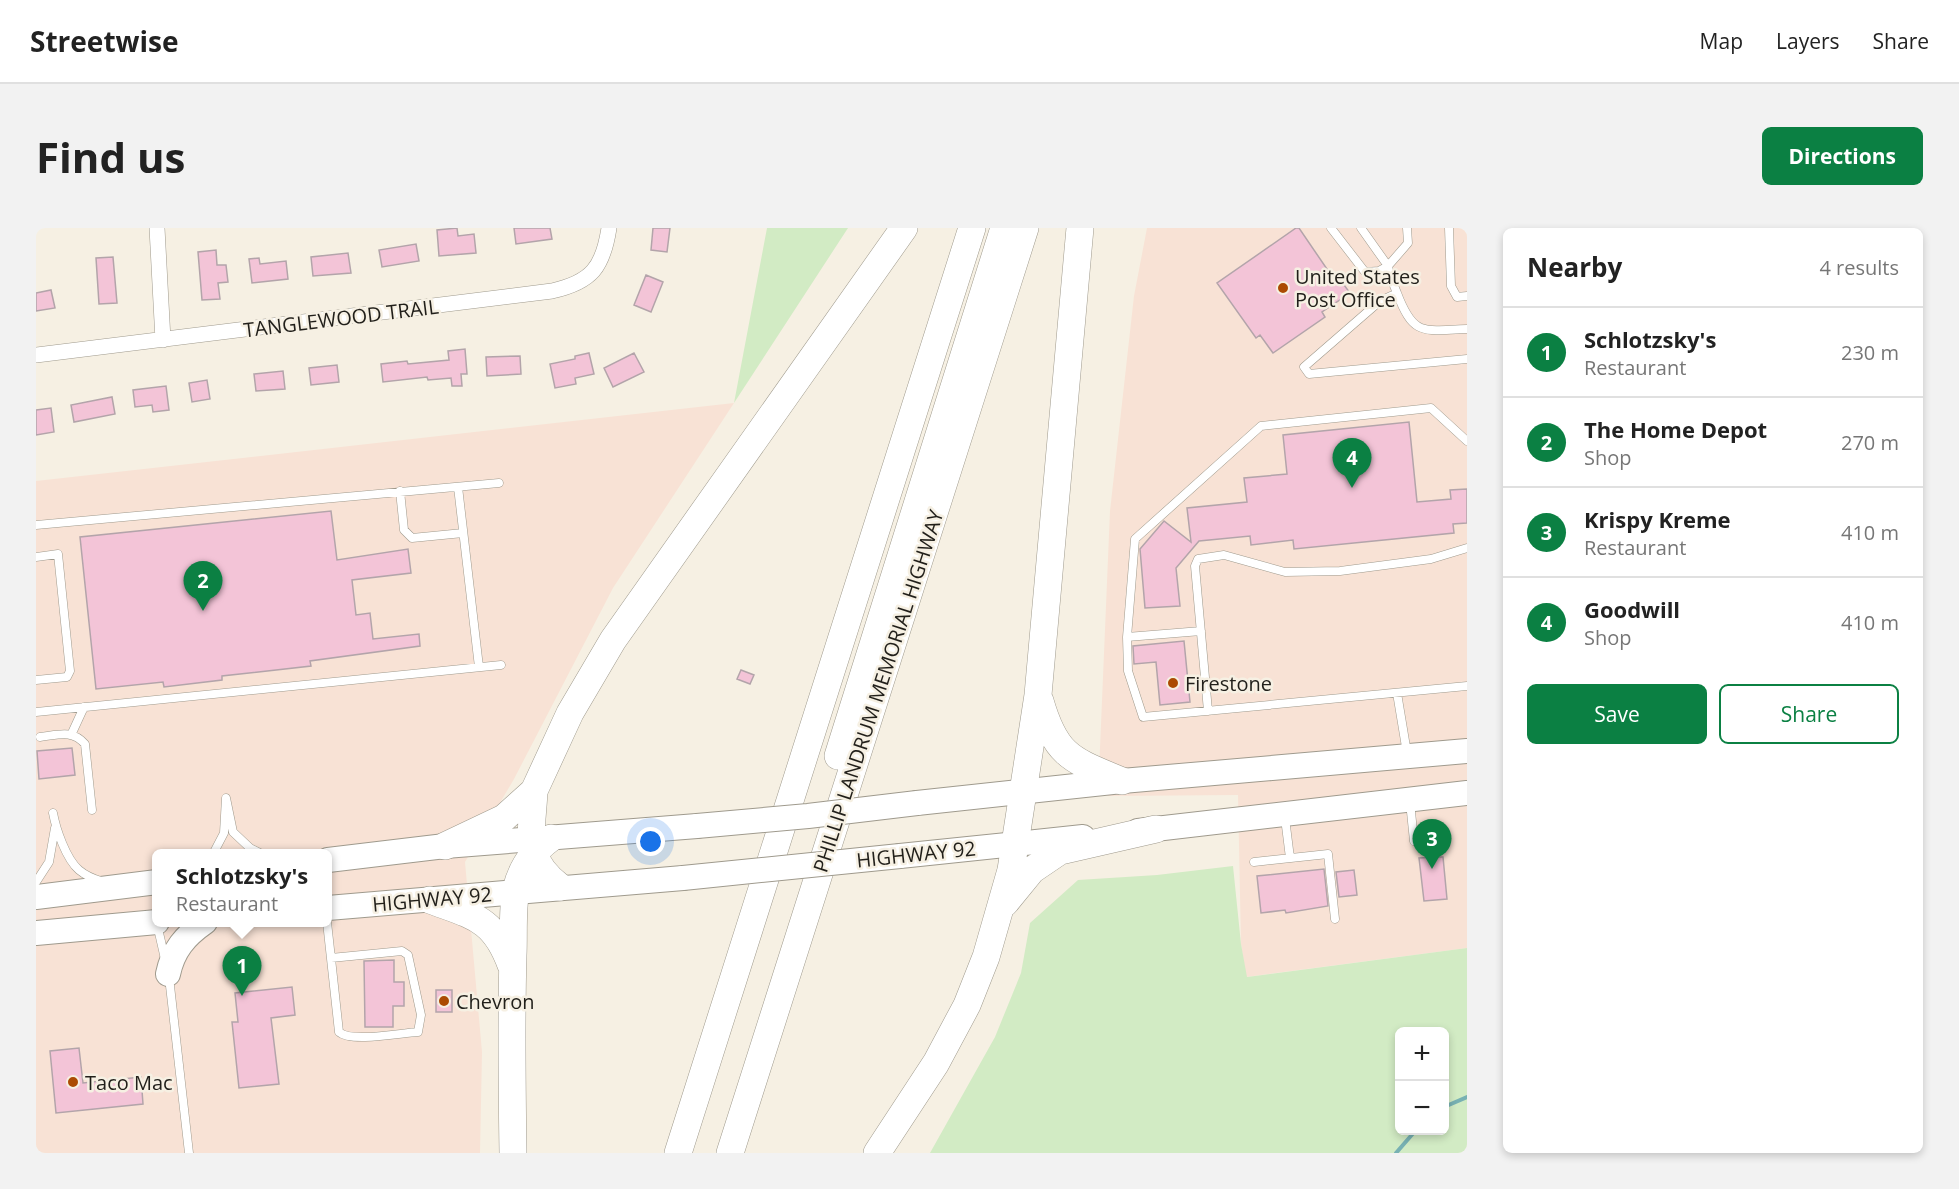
<!DOCTYPE html>
<meta charset="utf-8">
<style>
:root{--surface:#fff;--page:#f2f2f2;--text:#222;--muted:#767676;--line:#e0e0e0;--accent:#0b8043}
body{margin:0;font-family:"Open Sans",sans-serif;background:var(--page);color:var(--text)}
.controls{position:absolute;right:18px;bottom:18px;display:grid;overflow:hidden;border-radius:9px;box-shadow:0 3px 9px #0003}
.controls button{width:54px;height:54px;display:grid;place-items:center;padding:0;border:0;border-bottom:2px solid var(--line);background:var(--surface);color:var(--text);font:30px sans-serif}
.you{position:absolute;left:615px;top:614px;width:21px;height:21px;margin:-15px;border:4px solid #fff;border-radius:50%;background:#1a73e8;box-shadow:0 0 0 9px #1a73e833}
.badge{display:grid;place-items:center;width:39px;height:39px;border-radius:50%;background:var(--accent);color:#fff;font-size:20px;font-weight:700}
.pin{position:absolute;translate:-50% -50px;filter:drop-shadow(0 2px 3px #0008)}
.pin::after{content:'';position:absolute;top:32px;width:21px;height:18px;background:inherit;clip-path:polygon(0 0,100% 0,50% 100%)}
.popup{position:absolute;left:116px;top:621px;width:180px;height:78px;box-sizing:border-box;display:grid;place-content:center;border-radius:9px;background:var(--surface);filter:drop-shadow(0 2px 4px #0005);font-size:20px;white-space:nowrap;color:var(--muted)}
.popup b{font-size:22px;color:var(--text)}
.popup::after{content:'';position:absolute;left:50%;top:100%;margin-left:-12px;border:12px solid transparent;border-top-color:var(--surface)}
.list{margin:0;padding:0;list-style:none}
h2{display:flex;justify-content:space-between;align-items:center;height:78px;margin:0;padding:0 24px;font-size:26px}
h2 small{font-size:20px;font-weight:400;color:var(--muted)}
.list li{display:grid;grid-template-columns:39px 1fr auto;gap:18px;align-items:center;box-sizing:border-box;height:90px;padding:0 24px;border-top:2px solid var(--line)}
.list b{display:block;font-size:22px;white-space:nowrap}
.list p{margin:0;font-size:20px;white-space:nowrap;color:var(--muted)}
.list em{font-size:20px;font-style:normal;color:var(--muted)}
.actions{display:flex;gap:12px;padding:18px 24px}
.actions a{flex:1;padding:14px 0;border:2px solid var(--accent);border-radius:9px;text-align:center;font-size:21px;color:var(--accent)}
.actions .main{background:var(--accent);color:#fff}
.map{position:relative;flex:none;width:1431px;height:925px;overflow:hidden;border-radius:9px}
header{display:flex;align-items:center;gap:36px;box-sizing:border-box;height:84px;padding:0 30px;background:var(--surface);border-bottom:2px solid var(--line)}
header strong{font-size:28px}
nav{display:flex;gap:33px;margin-inline-start:auto;font-size:21px}
.intro{display:flex;align-items:center;justify-content:space-between;box-sizing:border-box;height:144px;padding:0 36px}
h1{margin:0;font-size:42px}
.button{padding:15px 27px;border-radius:9px;background:var(--accent);color:#fff;font-size:21px;font-weight:700}
main{display:flex;gap:36px;padding:0 36px}
aside{flex:1;background:var(--surface);border-radius:9px;box-shadow:0 3px 9px #0003}
.map>svg:first-child{display:block}
.commercial{fill:#f8e2d5;fill-rule:evenodd}
.green{fill:#d2ebc4;fill-rule:evenodd}
.lines{fill:none;stroke-linecap:round;stroke-linejoin:round}
.stream{stroke:#78b1b3;stroke-width:4}
.building{fill:#f3c4d7;stroke:#b3a4aa;stroke-width:1.5}
.service-casing{stroke:#9f9a8d;stroke-width:9}
.minor-casing{stroke:#9f9a8d;stroke-width:16}
.primary-casing{stroke:#9f9a8d;stroke-width:26}
.motorway-casing{stroke:#9f9a8d;stroke-width:28}
.service{stroke:#fff;stroke-width:8}
.minor{stroke:#fff;stroke-width:15}
.primary{stroke:#fff;stroke-width:24}
.motorway{stroke:#fff;stroke-width:27}
.primary-bridge-casing{stroke:#9f9a8d;stroke-width:26;stroke-linecap:butt}
.primary-bridge{stroke:#fff;stroke-width:24}
.poi-dot{fill:#ab4b02;stroke:#f6f0e3;stroke-width:2}
.labels{text-anchor:middle;dominant-baseline:central;stroke-width:5;stroke-linejoin:round;paint-order:stroke}
.poi-label{font-size:20px;fill:#211f1a;stroke:#f6f0e3;text-anchor:start}
.street-label{font-size:20px;fill:#211f1a;stroke:#f6f0e3}
</style>
<header>
<strong>Streetwise</strong>
<nav><a>Map</a><a>Layers</a><a>Share</a></nav>
</header>
<div class="intro"><h1>Find us</h1><a class="button">Directions</a></div>
<main>
<div class="map">
<svg width="1431" height="925" viewBox="0 0 1431 925">
<rect width="100%" height="100%" fill="#f6f0e3"/>
<!-- commercial -->
<path class="commercial" d="M 1111,0 L 1431,0 L 1431,720 L 1210,749 L 1205,716 L 1202,567 L 1072,568 L 1063,544 L 1074,283 L 1098,68 Z
M 698,175 L 577,360 L 478,551 L 429,634 L 446,824 L 444,925 L 0,925 L 0,253 ZM 121,626 L 292,626 L 292,694 L 121,694 Z"/>
<!-- green -->
<path class="green" d="M 731,0 L 812,0 L 698,175 Z
M 1197,638 L 1205,716 L 1211,749 L 1431,720 L 1431,925 L 894,925 L 959,809 L 985,745 L 994,695 L 1042,652 L 1121,647 ZM 1364,804 L 1408,804 L 1408,902 L 1364,902 Z"/>
<g class="lines">
<!-- stream -->
<path class="stream" d="M 1408,879 L 1431,869
M 1360,925 L 1380,902"/>
</g>
<!-- building -->
<path class="building" d="M 421,0 L 422,8 L 438,6 L 440,25 L 403,28 L 401,2 Z
M 478,0 L 514,0 L 516,11 L 480,16 Z
M 617,0 L 634,0 L 631,24 L 615,22 Z
M 1260,0 L 1263,0 L 1295,47 L 1300,46 L 1314,65 L 1286,84 L 1289,89 L 1237,125 L 1224,107 L 1220,110 L 1181,55 Z
M 380,16 L 383,33 L 346,39 L 343,22 Z
M 180,22 L 181,37 L 190,37 L 192,54 L 182,55 L 184,71 L 166,72 L 162,24 Z
M 312,25 L 315,45 L 277,48 L 275,29 Z
M 77,29 L 81,75 L 63,76 L 60,30 Z
M 223,30 L 224,36 L 250,33 L 252,51 L 216,55 L 213,31 Z
M 610,47 L 627,54 L 615,84 L 598,77 Z
M 15,62 L 19,80 L 0,83 L 0,65 Z
M 429,121 L 431,146 L 425,146 L 426,158 L 416,158 L 415,150 L 392,152 L 391,149 L 347,154 L 345,136 L 371,133 L 372,136 L 413,132 L 412,123 Z
M 553,125 L 558,146 L 539,150 L 540,156 L 519,160 L 514,136 L 539,131 L 539,128 Z
M 598,125 L 608,144 L 577,159 L 568,140 Z
M 484,128 L 485,146 L 451,148 L 450,129 Z
M 301,137 L 303,154 L 275,157 L 273,140 Z
M 247,143 L 249,161 L 220,163 L 218,146 Z
M 171,152 L 174,171 L 156,174 L 153,155 Z
M 130,158 L 133,182 L 117,184 L 116,177 L 99,179 L 97,162 Z
M 76,169 L 79,186 L 38,194 L 35,177 Z
M 15,180 L 18,204 L 0,207 L 0,182 Z
M 1373,194 L 1381,274 L 1415,271 L 1414,262 L 1431,261 L 1431,295 L 1417,296 L 1418,305 L 1258,321 L 1257,312 L 1215,317 L 1214,308 L 1163,313 L 1140,340 L 1144,378 L 1109,380 L 1104,321 L 1128,293 L 1155,314 L 1151,280 L 1211,274 L 1208,250 L 1251,246 L 1247,207 Z
M 295,283 L 301,332 L 372,321 L 375,345 L 316,352 L 320,387 L 334,385 L 337,411 L 383,406 L 384,418 L 274,433 L 275,438 L 186,448 L 186,452 L 128,459 L 127,454 L 60,461 L 44,309 Z
M 1148,413 L 1154,474 L 1124,477 L 1120,434 L 1098,436 L 1097,418 Z
M 705,442 L 718,447 L 714,456 L 701,451 Z
M 36,520 L 39,547 L 3,551 L 1,523 Z
M 1400,629 L 1407,629 L 1411,671 L 1388,673 L 1383,630 Z
M 1288,641 L 1292,678 L 1250,685 L 1249,682 L 1225,685 L 1221,648 Z
M 1318,642 L 1321,667 L 1303,669 L 1300,644 Z
M 358,732 L 358,754 L 368,754 L 368,778 L 357,778 L 357,799 L 329,799 L 328,733 Z
M 256,759 L 259,787 L 235,790 L 243,856 L 203,860 L 196,794 L 202,794 L 199,765 Z
M 400,762 L 416,762 L 416,784 L 400,784 Z
M 43,820 L 47,855 L 105,849 L 107,876 L 20,885 L 14,823 Z"/>
<g class="lines">
<!-- service casing -->
<g class="service-casing">
<path id="service" d="M 1295,0 L 1329,44 L 1343,43 L 1352,38 L 1372,15 L 1371,0
M 1325,0 L 1352,38 L 1354,48 L 1361,65
M 1413,0 L 1415,58 L 1421,69 L 1431,68
M 1431,101 C 1388,102 1378,110 1361,65 L 1344,73 L 1268,139 L 1273,146 L 1431,131
M 1431,213 L 1395,180 L 1225,198 L 1099,311 L 1091,409 L 1092,443 L 1107,489 L 1431,458
M 422,259 L 443,439
M 364,263 L 368,302 L 376,310 L 427,305
M 0,297 L 463,255
M 0,329 L 22,326 L 34,443 L 31,449 L 0,452
M 1091,409 L 1165,403
M 1361,465 L 1371,525
M 1172,483 L 1159,338 L 1162,331 L 1188,327 L 1249,344 L 1304,343 L 1395,331 L 1431,320
M 0,484 L 465,437
M 36,505 L 48,479
M 4,509 C 22,507 36,501 49,516 L 56,582
M 1374,574 L 1378,613
M 17,585 C 20,601 30,631 43,642 C 49,647 58,651 65,653
M 1249,590 L 1254,630
M 177,626 L 188,605 L 190,570 L 197,604 L 214,620 L 226,626
M 1218,634 L 1292,626 L 1299,691
M 0,654 L 13,634 L 19,600
M 291,694 C 295,731 299,767 303,804 C 315,815 364,805 382,804 L 385,787 L 372,727 L 366,723 L 295,730
M 121,696 L 129,731
M 133,749 L 153,925"/>
</g>
<!-- minor casing -->
<g class="minor-casing">
<path id="minor" d="M 121,0 L 127,112
M 0,127 L 516,63 C 556,54 567,39 573,0"/>
</g>
<!-- primary casing -->
<g class="primary-casing">
<path id="primary" d="M 881,575 L 1086,553 L 1431,523
M 1102,603 L 1431,565
M 864,628 L 1047,609
M 292,632 L 409,618 L 661,598
M 0,669 L 121,654
M 292,680 L 647,650
M 0,705 L 121,694
M 132,746 C 137,722 149,708 169,694"/>
</g>
<!-- motorway casing -->
<g class="motorway-casing">
<path id="motorway" d="M 1004,473 C 1020,529 1036,532 1086,553
M 802,528 L 968,0
M 498,563 C 496,606 486,630 524,659
M 409,618 L 468,590 L 498,563 L 534,485 L 577,412 L 868,0
M 394,672 C 437,688 458,690 475,737
M 969,675 L 996,642 L 1024,623 L 1120,601
M 477,925 C 476,859 475,793 477,727 C 478,707 476,681 480,662 C 485,640 497,623 515,610
M 642,925 L 936,0
M 694,925 L 989,0
M 841,925 L 900,835 L 931,777 L 950,729 L 975,642 L 1002,467 L 1044,0"/>
</g>
<!-- service -->
<use href="#service" class="service"/>
<!-- minor -->
<use href="#minor" class="minor"/>
<!-- primary -->
<use href="#primary" class="primary"/>
<!-- motorway -->
<use href="#motorway" class="motorway"/>
<!-- primary-bridge casing -->
<g class="primary-bridge-casing">
<path id="primary-bridge" d="M 661,598 L 772,588 L 881,575
M 647,650 L 864,628"/>
</g>
<!-- primary-bridge -->
<use href="#primary-bridge" class="primary-bridge"/>
</g>
<!-- markers -->
<g class="poi-dot">
<circle cx="1247" cy="60" r="6"/>
<circle cx="1137" cy="455" r="6"/>
<circle cx="408" cy="773" r="6"/>
<circle cx="37" cy="854" r="6"/>
</g>
<g class="labels">
<!-- poi labels -->
<g class="poi-label">
<text x="1259" y="48">United States<tspan x="1259" dy="23">Post Office</tspan></text>
<text x="1149" y="455">Firestone</text>
<text x="420" y="773">Chevron</text>
<text x="49" y="854">Taco Mac</text>
</g>
<!-- street labels -->
<g class="street-label">
<text transform="translate(305 90) rotate(-7)">TANGLEWOOD TRAIL</text>
<text transform="translate(842 463) rotate(-72)">PHILLIP LANDRUM MEMORIAL HIGHWAY</text>
<text transform="translate(880 626) rotate(-6)">HIGHWAY 92</text>
<text transform="translate(396 671) rotate(-5)">HIGHWAY 92</text>
</g>
</g>
</svg>
<div class="controls">
<button>+</button>
<button>−</button>
</div>
<div class="you"></div>
<div class="pin badge" style="left:206px;top:768px">1</div>
<div class="popup"><b>Schlotzsky's</b>Restaurant</div>
<div class="pin badge" style="left:167px;top:383px">2</div>
<div class="pin badge" style="left:1396px;top:641px">3</div>
<div class="pin badge" style="left:1316px;top:260px">4</div>
</div>
<aside>
<h2>Nearby<small>4 results</small></h2>
<ul class="list">
<li><span class="badge">1</span><div><b>Schlotzsky's</b><p>Restaurant</p></div><em>230 m</em></li>
<li><span class="badge">2</span><div><b>The Home Depot</b><p>Shop</p></div><em>270 m</em></li>
<li><span class="badge">3</span><div><b>Krispy Kreme</b><p>Restaurant</p></div><em>410 m</em></li>
<li><span class="badge">4</span><div><b>Goodwill</b><p>Shop</p></div><em>410 m</em></li>
</ul>
<div class="actions"><a class="main">Save</a><a>Share</a></div>
</aside>
</main>
